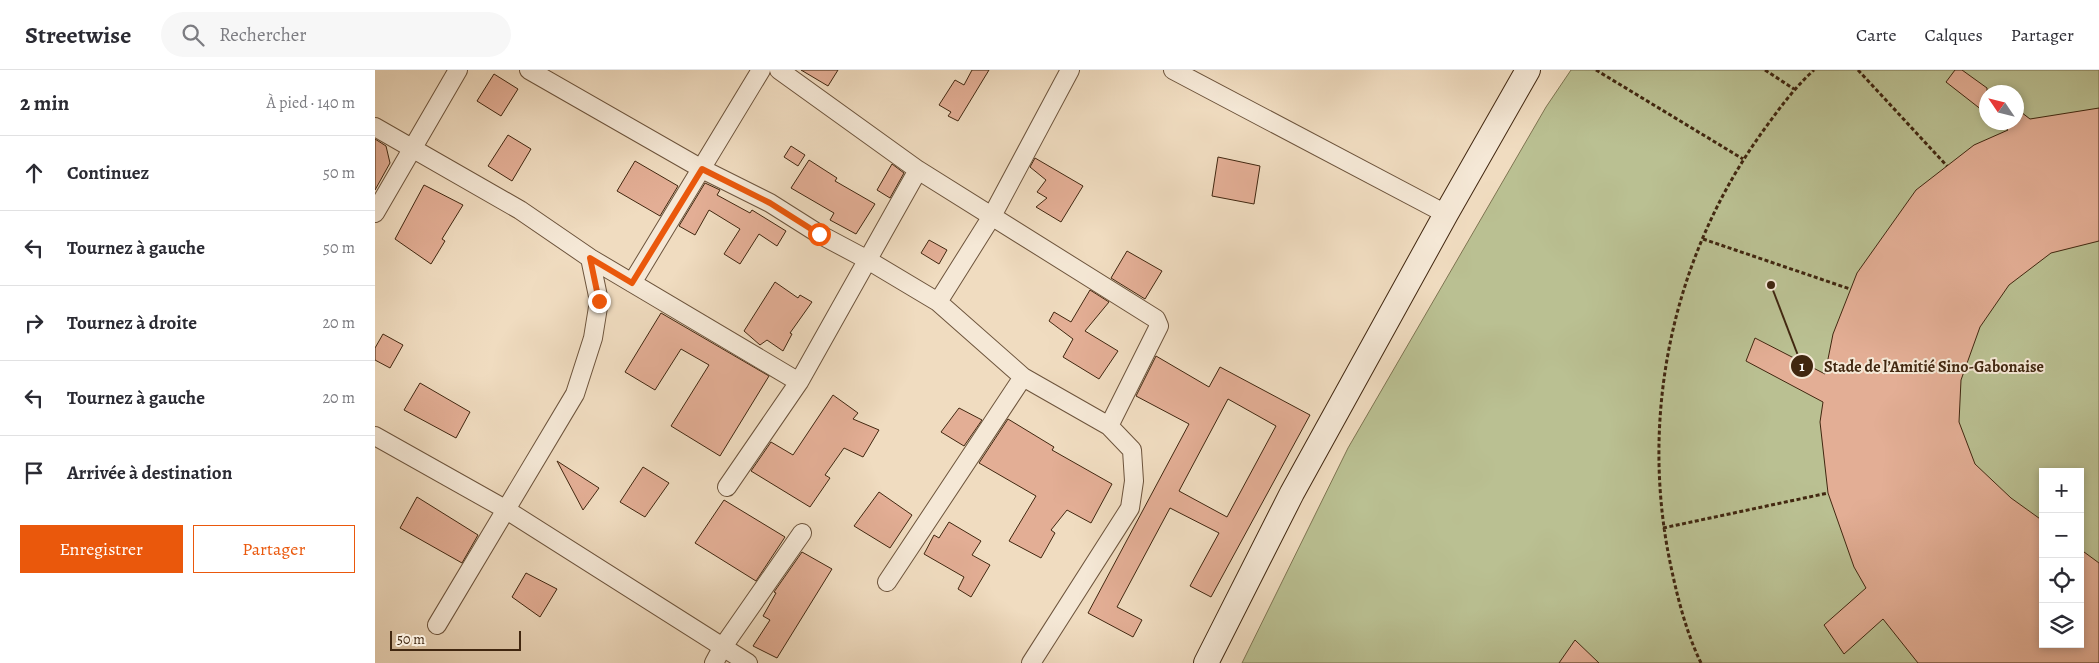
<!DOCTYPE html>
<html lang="fr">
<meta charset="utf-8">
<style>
:root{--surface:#fff;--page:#f7f7f7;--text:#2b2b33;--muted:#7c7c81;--line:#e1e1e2;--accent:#ea580c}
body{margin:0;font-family:Alegreya,serif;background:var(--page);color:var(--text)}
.controls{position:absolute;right:15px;bottom:15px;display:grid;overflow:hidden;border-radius:0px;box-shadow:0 2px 8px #0003}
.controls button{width:45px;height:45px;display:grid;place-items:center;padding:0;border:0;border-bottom:1px solid var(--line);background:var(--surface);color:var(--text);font:25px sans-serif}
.compass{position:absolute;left:1604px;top:15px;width:45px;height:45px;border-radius:50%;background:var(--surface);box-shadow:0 2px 8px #0003;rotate:305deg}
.scale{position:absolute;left:15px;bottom:12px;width:131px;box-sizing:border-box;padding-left:5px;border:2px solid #412710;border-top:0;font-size:14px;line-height:18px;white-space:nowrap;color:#412710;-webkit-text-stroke:4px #f5e8d6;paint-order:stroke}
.stop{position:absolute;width:15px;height:15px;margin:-11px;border:4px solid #ea580c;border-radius:50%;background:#fff}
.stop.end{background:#ea580c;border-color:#fff;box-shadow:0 1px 5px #0008}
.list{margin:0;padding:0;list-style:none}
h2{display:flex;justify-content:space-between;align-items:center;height:65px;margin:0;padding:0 20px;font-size:21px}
h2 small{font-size:16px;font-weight:400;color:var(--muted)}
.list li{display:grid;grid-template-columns:32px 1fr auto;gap:15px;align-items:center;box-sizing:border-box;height:75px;padding:0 20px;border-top:1px solid var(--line)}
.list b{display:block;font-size:19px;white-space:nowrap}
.list em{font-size:16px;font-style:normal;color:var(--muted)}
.actions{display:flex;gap:10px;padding:15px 20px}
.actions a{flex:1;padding:11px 0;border:1px solid var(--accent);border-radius:0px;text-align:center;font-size:18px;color:var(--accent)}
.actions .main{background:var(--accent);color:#fff}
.icon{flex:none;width:28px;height:28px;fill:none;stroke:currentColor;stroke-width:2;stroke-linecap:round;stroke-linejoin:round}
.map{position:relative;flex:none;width:1724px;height:593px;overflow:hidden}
header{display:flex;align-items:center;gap:30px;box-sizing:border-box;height:70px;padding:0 25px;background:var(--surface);border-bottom:1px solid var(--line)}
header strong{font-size:24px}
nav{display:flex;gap:28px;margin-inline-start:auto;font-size:18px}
.search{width:350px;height:45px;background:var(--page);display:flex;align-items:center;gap:12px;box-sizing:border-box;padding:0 18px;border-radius:28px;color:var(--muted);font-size:19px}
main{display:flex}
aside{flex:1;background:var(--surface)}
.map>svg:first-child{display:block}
.green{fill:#bac092;stroke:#7e7451;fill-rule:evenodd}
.building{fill:#e3ae95;stroke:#412710;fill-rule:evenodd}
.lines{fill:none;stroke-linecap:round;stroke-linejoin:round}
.street-casing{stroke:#6d543c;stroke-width:20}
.secondary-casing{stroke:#412710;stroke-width:26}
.path{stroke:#412710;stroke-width:3;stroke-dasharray:4 2.5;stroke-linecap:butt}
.street{stroke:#f5e8d6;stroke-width:18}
.secondary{stroke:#f5e8d6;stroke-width:24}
.route{stroke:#ea580c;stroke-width:6}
.leader{fill:none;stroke:#412710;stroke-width:2}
.callout-dot{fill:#412710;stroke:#f5e8d6;stroke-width:2}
.mark-label{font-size:15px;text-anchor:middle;font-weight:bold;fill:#fff}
.callout-label{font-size:16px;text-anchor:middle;font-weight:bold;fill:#412710;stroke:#f5e8d6;stroke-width:4;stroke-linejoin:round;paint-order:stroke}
</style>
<header>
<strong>Streetwise</strong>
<div class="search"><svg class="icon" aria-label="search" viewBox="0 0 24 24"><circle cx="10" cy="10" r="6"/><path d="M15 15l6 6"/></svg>Rechercher</div>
<nav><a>Carte</a><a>Calques</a><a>Partager</a></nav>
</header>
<main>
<aside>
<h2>2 min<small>À pied · 140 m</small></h2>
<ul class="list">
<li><svg class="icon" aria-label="ahead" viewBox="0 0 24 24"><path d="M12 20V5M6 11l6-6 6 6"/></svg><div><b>Continuez</b></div><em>50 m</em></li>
<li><svg class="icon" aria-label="left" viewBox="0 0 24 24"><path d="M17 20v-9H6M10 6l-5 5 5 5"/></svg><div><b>Tournez à gauche</b></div><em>50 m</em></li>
<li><svg class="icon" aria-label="right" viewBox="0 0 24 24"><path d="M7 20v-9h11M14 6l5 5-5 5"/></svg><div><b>Tournez à droite</b></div><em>20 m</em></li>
<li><svg class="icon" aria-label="left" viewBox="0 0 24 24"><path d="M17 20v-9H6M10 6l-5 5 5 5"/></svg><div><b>Tournez à gauche</b></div><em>20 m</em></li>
<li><svg class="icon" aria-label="arrive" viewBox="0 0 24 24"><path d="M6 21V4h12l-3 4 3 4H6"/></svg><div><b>Arrivée à destination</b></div></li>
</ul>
<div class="actions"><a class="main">Enregistrer</a><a>Partager</a></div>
</aside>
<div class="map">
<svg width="1724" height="593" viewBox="0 0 1724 593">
<rect width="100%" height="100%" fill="#f0dcc0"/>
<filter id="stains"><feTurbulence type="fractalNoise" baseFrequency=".004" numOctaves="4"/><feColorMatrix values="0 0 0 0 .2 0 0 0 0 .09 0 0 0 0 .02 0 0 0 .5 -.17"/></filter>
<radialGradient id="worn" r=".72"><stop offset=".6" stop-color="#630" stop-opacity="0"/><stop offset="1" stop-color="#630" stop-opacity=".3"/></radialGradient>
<!-- green -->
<path class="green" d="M 1196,0 L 1724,0 L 1724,593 L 867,593 L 973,378 L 1171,37 ZM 1612,22 L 1642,22 L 1642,52 L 1612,52 ZM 1668,402 L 1705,402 L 1705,574 L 1668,574 Z"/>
<!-- building -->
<path class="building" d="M 426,0 L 463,0 L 453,16 Z
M 597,0 L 614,0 L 583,51 L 573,46 L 576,42 L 564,35 L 580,10 L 589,15 Z
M 1580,0 L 1587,0 L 1612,18 L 1612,44 L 1571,12 Z
M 119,4 L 143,19 L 126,46 L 102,31 Z
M 1724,38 L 1724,171 L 1676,183 L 1634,215 L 1605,257 L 1586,310 L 1584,352 L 1600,394 L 1636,428 L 1668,451 L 1668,574 L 1705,574 L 1705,479 L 1724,493 L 1724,593 L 1543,593 L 1508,549 L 1469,584 L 1449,555 L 1491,518 L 1479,497 L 1453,423 L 1445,352 L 1448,332 L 1371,291 L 1380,268 L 1450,304 L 1458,264 L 1482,203 L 1541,120 L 1599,75 L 1633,60 L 1623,52 L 1642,52 L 1642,39 L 1655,49 Z
M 133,65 L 156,79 L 137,111 L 113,96 Z
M 0,69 L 11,76 L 15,93 L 0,120 Z
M 416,76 L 430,85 L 423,96 L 409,87 Z
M 843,87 L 885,96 L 879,134 L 837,126 Z
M 660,88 L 708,116 L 686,152 L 661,137 L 672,128 L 662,122 L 671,110 L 655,97 Z
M 434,90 L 462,108 L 460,111 L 500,134 L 481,164 L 455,150 L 459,143 L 416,118 Z
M 260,91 L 303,116 L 285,146 L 242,121 Z
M 517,94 L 529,103 L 515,128 L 502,120 Z
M 330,113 L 345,120 L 342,125 L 375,143 L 377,140 L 411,161 L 402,176 L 384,164 L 365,194 L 349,184 L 365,159 L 334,140 L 320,165 L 304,156 Z
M 49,115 L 88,135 L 67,169 L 70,171 L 56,194 L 20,169 Z
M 554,170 L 572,180 L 564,194 L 546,183 Z
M 752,181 L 787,201 L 770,229 L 736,208 Z
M 400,212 L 423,228 L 425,225 L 437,232 L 415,263 L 417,264 L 408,281 L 392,270 L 385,275 L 369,261 Z
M 715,220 L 734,232 L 710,261 L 743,281 L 724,309 L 688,287 L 698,269 L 674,251 L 679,242 L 696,252 Z
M 286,243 L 394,306 L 345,386 L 296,356 L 334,295 L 306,279 L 280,320 L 250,302 Z
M 8,264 L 28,275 L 15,298 L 0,290 L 0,278 Z
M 781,286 L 834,317 L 845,297 L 935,345 L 836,527 L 815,516 L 844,463 L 795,438 L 742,537 L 767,550 L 758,567 L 713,543 L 814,354 L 761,326 ZM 853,329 L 901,356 L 852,447 L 804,421 Z
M 45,313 L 95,342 L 81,368 L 29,340 Z
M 458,325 L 483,343 L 478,349 L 504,360 L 488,387 L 469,378 L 450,405 L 455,408 L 435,437 L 376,401 L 396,372 L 418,385 Z
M 584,338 L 607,350 L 589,376 L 566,362 Z
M 633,349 L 679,377 L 677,380 L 737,414 L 716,453 L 692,440 L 676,460 L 680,463 L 666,488 L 634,471 L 661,426 L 604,393 Z
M 182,391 L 224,418 L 208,440 Z
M 268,397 L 294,413 L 270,447 L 245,432 Z
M 504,422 L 537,445 L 515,478 L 479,456 Z
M 42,427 L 103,465 L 87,493 L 25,458 Z
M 349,430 L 410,467 L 381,511 L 320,473 Z
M 574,452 L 606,471 L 597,485 L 615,495 L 596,527 L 583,519 L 589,507 L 549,484 L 559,465 L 564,468 Z
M 427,482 L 457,499 L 402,588 L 378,576 L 395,550 L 388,546 L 401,523 L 399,522 Z
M 151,503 L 182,519 L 165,547 L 137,527 Z
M 1200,570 L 1224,593 L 1184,593 Z"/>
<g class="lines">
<!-- street casing -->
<g class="street-casing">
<path id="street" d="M 154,0 L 327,99 L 395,133 L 444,164 L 491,189 L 563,232 L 648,307 L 734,356 L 757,380 L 759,411 L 755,438 L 656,593
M 404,0 L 543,100 L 781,249 L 784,256 L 734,356
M 798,0 L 1071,144
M 0,57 L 145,140 L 215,188 L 424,312
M 0,143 L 83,0
M 257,213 L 386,0
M 563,232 L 617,146 L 695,0
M 0,366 L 130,439 L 373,593
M 352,417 L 424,312 L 543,100
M 512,512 L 648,307
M 62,555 L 200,324 L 218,268 L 224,231 L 215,188
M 339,593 L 347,578 L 427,463"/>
</g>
<!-- secondary casing -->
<g class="secondary-casing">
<path id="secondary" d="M 831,593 L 917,423 L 1071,144 L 1153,0"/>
</g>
<!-- path -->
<path class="path" d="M 1221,0 L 1368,89
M 1390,0 L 1419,19
M 1483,0 L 1572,96
M 1328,169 L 1475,219
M 1288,458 L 1453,423
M 1326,593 C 1311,562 1302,526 1295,492 C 1264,342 1299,184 1388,61 C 1404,39 1419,18 1439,0"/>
<!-- street -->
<use href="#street" class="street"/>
<!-- secondary -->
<use href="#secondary" class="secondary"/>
</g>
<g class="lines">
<!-- route -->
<path class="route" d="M 224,231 L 215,188 L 257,213 L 327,99 L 395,133 L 444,164"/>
</g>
<!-- callouts -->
<path class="leader" d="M1396 215L1427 296"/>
<g class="callout-dot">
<circle cx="1396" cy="215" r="5"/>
<circle cx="1427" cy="296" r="12"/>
</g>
<g class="mark-label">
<text x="1427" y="301">1</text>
</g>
<g class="callout-label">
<text x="1559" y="302">Stade de l’Amitié Sino-Gabonaise</text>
</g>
<rect width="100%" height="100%" filter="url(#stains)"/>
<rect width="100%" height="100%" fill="url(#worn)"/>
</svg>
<div class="controls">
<button>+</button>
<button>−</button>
<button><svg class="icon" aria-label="locate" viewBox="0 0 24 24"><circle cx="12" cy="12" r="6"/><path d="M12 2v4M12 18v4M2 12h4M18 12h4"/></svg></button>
<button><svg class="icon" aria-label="layers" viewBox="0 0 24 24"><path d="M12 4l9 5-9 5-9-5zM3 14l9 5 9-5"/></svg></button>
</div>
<svg class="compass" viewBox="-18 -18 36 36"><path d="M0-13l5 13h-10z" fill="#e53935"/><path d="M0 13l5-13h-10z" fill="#7c7c81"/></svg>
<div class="scale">50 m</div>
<div class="stop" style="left:444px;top:164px"></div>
<div class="stop end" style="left:224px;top:231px"></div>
</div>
</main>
